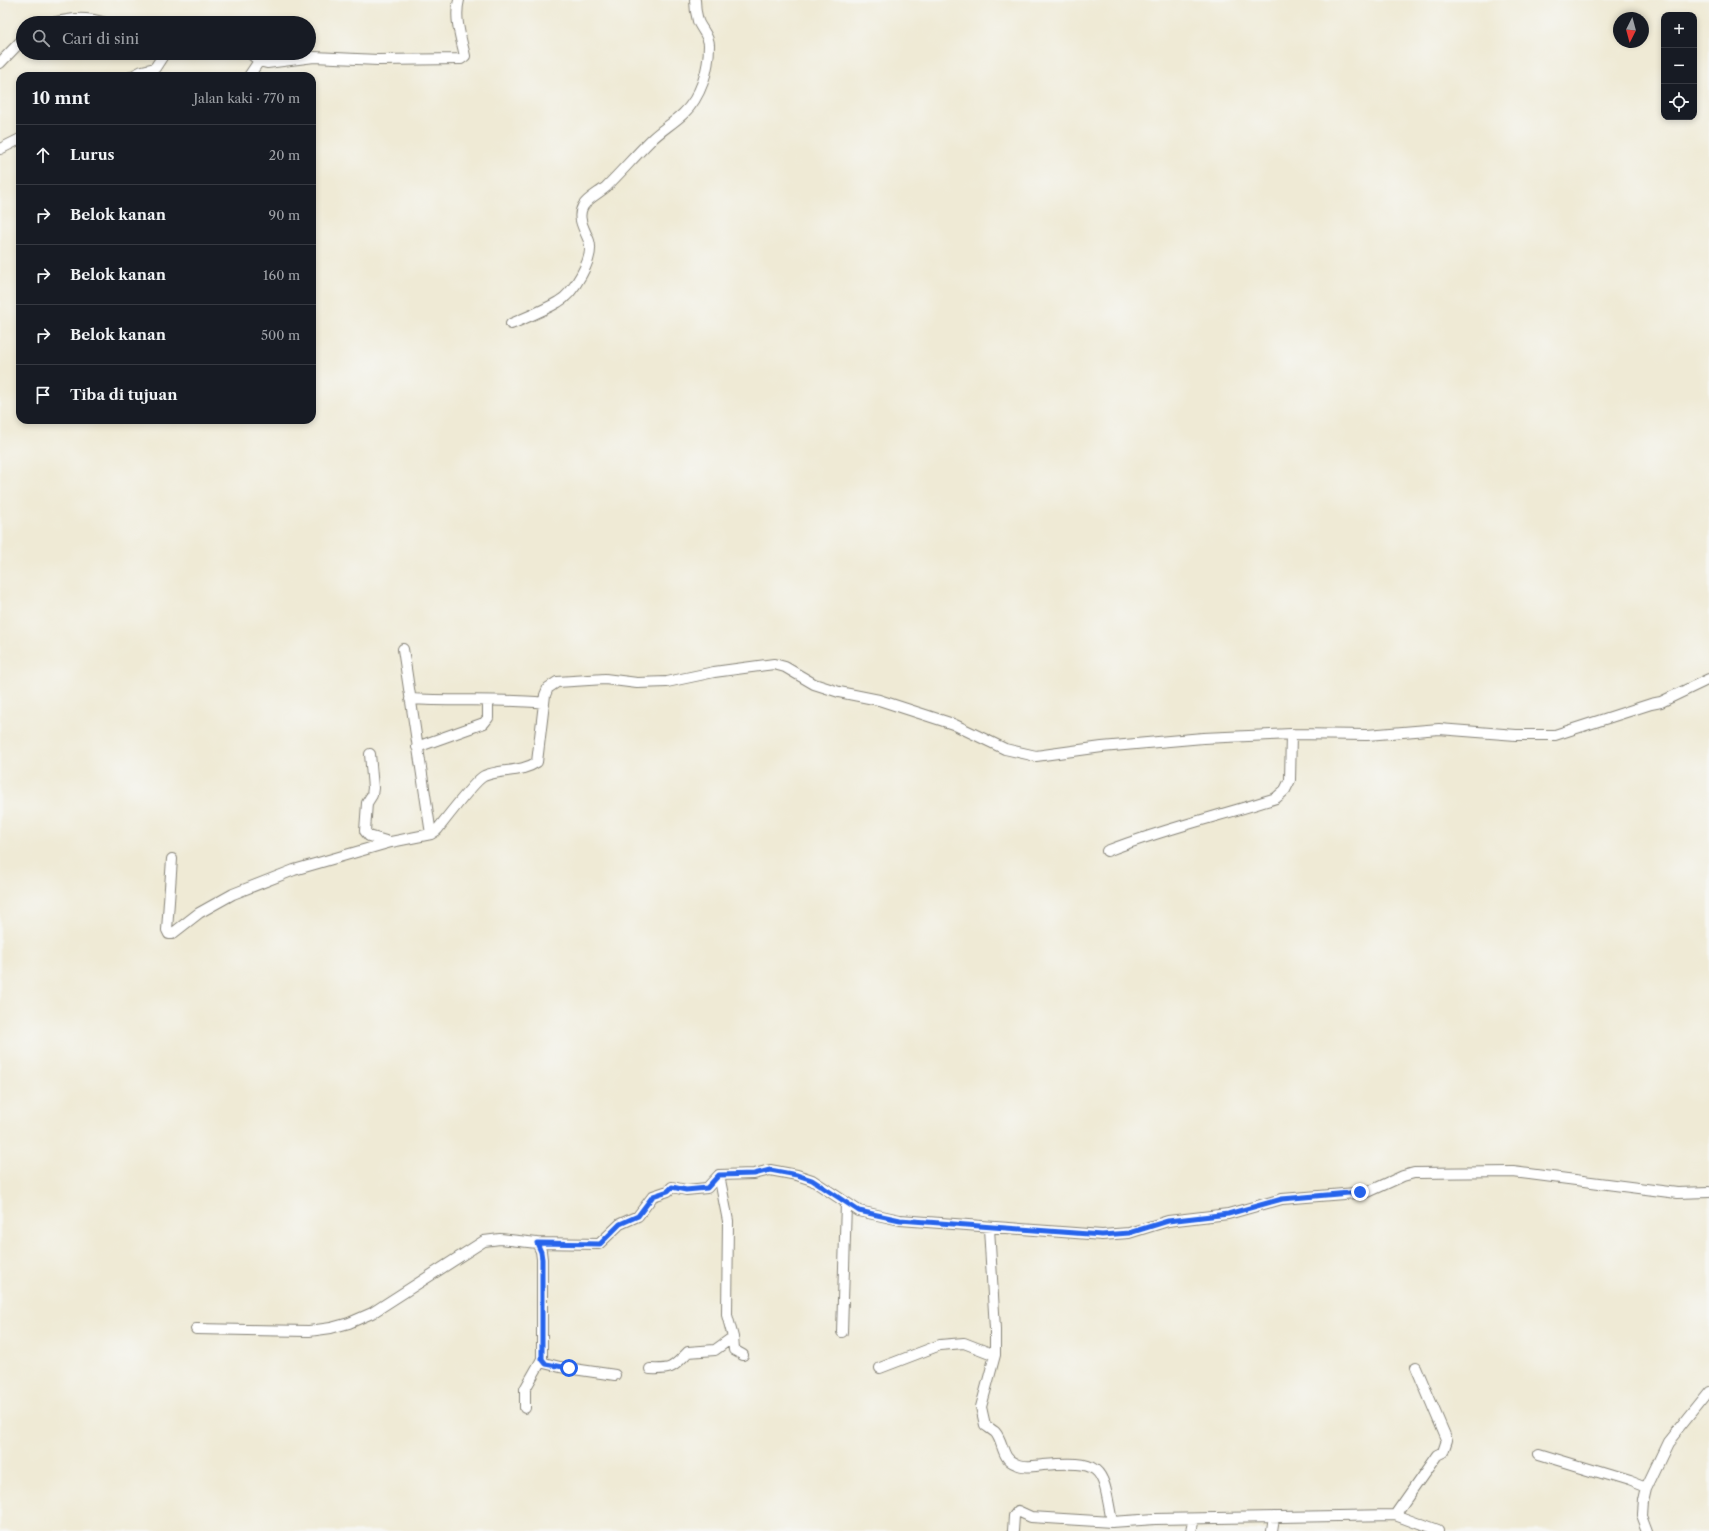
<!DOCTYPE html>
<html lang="id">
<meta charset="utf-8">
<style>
:root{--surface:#171b24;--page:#20242c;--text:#f1f3f6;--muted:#9ea1a6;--line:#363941}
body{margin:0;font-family:"Libre Caslon Text",serif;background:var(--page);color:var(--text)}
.controls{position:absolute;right:12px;top:12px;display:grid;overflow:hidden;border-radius:8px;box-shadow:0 2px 6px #0003}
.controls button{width:36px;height:36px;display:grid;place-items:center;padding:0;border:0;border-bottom:1px solid var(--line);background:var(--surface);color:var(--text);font:20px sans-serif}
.compass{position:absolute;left:1613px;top:12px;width:36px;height:36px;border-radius:50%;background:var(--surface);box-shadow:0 2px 6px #0003;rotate:186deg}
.stop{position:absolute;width:12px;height:12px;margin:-9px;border:3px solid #2563eb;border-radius:50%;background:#fff}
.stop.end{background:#2563eb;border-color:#fff;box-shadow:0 1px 4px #0008}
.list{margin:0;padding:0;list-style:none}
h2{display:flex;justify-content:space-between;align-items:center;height:52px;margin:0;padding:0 16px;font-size:17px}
h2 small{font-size:13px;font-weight:400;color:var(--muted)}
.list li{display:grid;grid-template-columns:26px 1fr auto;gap:12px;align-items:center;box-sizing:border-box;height:60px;padding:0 16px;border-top:1px solid var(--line)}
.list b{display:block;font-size:15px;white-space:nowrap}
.list em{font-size:13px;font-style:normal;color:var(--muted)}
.icon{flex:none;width:22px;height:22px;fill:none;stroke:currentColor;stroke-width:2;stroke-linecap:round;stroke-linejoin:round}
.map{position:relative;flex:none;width:1709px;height:1531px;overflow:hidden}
.search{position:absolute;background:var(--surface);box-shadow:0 2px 6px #0003;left:16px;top:16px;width:300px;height:44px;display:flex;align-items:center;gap:10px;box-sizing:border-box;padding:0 14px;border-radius:22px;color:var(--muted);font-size:15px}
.panel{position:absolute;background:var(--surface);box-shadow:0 2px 6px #0003;left:16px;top:72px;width:300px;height:352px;border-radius:12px}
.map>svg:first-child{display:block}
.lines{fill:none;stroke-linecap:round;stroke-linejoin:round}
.minor-casing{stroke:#868378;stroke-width:12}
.minor{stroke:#fff;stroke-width:10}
.route{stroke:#2563eb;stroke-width:5}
</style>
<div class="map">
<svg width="1709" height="1531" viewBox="0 0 1709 1531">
<rect width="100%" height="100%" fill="#f6f6f2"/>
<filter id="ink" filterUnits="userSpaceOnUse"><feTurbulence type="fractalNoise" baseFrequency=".025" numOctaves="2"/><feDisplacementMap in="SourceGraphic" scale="8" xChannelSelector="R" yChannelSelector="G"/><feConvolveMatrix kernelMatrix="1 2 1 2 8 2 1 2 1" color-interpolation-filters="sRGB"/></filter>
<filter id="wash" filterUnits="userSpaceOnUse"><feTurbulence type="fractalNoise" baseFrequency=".012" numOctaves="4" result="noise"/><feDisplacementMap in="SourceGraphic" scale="16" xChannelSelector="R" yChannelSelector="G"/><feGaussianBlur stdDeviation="0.9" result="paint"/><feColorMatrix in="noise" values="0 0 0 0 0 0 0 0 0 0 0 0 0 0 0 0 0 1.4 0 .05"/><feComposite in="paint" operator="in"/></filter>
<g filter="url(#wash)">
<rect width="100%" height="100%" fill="#efead5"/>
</g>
<g filter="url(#ink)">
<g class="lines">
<!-- minor casing -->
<g class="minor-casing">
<path id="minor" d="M 51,23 C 72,18 85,17 106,23
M 250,53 L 259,61 L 267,63 L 314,57 L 378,60 L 461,59 L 465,56 C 461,38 454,18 459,0
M 0,63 L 23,39
M 132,76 L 142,71 L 155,68 L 164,54 L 166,53
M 249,76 L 259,61
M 0,149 L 20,139
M 511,324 C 527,317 543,311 558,302 C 573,294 595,258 589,241 C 585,230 576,218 583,206 C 588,198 599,193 606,187 C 621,172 635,156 650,141 C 660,131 672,124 683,114 C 701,97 709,70 709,45 C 709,36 701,29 698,21 C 696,14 695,7 695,0
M 403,649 L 431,834
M 410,699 C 455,702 500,698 544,703
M 417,747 L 484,723 L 488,718 L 488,701
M 370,754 L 373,788 L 372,795 L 367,803 L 365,831 L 369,836 L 389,842
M 1107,851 C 1162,829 1220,816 1276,798 L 1285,790 L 1290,780 L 1291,734
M 172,859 L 167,930 L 169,934 L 172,934 L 199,913 L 233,894 L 294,870 L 391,842 L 431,834 L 437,830 C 445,820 476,779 484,776 C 501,769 521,773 537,762 L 545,695 L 548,688 L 557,682 L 605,679 L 637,683 L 667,682 L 714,672 L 774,664 L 785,667 L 814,684 L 839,692 L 879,700 L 953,724 L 1005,749 L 1036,756 L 1102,747 L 1203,738 L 1291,734 L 1367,735 L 1439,729 L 1516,735 L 1555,735 L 1651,704 L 1661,702 L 1709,679
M 719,1175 L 728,1221 L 727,1315 L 733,1337 L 734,1350 L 743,1355
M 989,1228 L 995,1329 L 995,1355 L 981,1407 L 985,1425 C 988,1427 992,1430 995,1432 C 1004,1442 1001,1459 1016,1464 C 1024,1468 1034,1466 1043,1465 C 1104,1460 1102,1467 1112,1522
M 537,1243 L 541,1251 L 542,1259 L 542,1359 L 544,1363 L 560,1367 L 615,1375
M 196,1329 L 309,1331 L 331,1328 L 349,1323 L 372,1313 L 484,1241 L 500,1239 L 537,1243 L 599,1244 L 620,1224 L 638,1216 L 653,1196 L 668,1191 L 672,1187 L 686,1190 L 707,1188 L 719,1175 L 754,1174 L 770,1170 L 797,1175 L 812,1180 L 859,1211 L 900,1220 L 1102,1235 L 1129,1233 L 1168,1221 L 1228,1214 L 1282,1199 L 1368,1192 L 1403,1176 L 1414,1173 L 1513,1172 L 1677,1193 L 1709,1192
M 842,1332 L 846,1204
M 880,1368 L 940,1345 L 964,1343 L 995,1355
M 650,1369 C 673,1370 673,1367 688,1352 L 715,1350 L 733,1337
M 525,1408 L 525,1389 L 542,1359
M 1539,1454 L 1628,1481 L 1646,1488
M 1395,1515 L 1437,1455 L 1443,1452 L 1447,1440 L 1416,1367
M 1013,1531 L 1014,1516 L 1018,1511 L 1031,1517 L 1112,1522 L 1155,1519 L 1395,1515 L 1438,1531
M 1191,1531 L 1194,1519
M 1272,1531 L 1274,1517
M 1648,1531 L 1642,1515 L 1643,1501 L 1646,1488 L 1668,1442 L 1709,1391"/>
</g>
<!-- minor -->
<use href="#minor" class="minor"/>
</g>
</g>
<g class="lines" filter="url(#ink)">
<!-- route -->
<path class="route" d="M 569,1368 L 546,1364 L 542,1359 L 542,1259 L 541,1252 L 537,1243 L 600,1244 L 620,1224 L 638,1216 L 653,1196 L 668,1191 L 672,1187 L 686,1190 L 707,1188 L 719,1175 L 754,1174 L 770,1170 L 797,1175 L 812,1180 L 859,1211 L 900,1220 L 1102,1235 L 1129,1233 L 1168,1221 L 1228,1214 L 1282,1199 L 1360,1192"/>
</g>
</svg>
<div class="controls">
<button>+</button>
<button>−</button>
<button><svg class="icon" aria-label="locate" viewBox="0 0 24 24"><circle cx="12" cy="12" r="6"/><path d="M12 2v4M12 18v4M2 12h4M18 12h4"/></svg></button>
</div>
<svg class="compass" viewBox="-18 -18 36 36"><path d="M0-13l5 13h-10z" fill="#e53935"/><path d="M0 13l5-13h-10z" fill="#9ea1a6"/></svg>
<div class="stop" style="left:569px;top:1368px"></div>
<div class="stop end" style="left:1360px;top:1192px"></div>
<div class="search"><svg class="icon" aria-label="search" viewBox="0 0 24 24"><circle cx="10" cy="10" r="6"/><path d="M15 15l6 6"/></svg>Cari di sini</div>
<section class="panel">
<h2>10 mnt<small>Jalan kaki · 770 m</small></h2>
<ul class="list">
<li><svg class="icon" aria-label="ahead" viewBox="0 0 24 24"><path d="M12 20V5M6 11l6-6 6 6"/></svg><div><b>Lurus</b></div><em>20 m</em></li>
<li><svg class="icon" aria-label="right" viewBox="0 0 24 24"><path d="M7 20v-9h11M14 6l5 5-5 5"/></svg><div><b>Belok kanan</b></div><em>90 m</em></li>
<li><svg class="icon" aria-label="right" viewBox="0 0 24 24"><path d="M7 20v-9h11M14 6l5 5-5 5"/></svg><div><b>Belok kanan</b></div><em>160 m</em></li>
<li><svg class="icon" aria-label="right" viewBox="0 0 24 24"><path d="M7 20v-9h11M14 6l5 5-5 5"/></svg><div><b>Belok kanan</b></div><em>500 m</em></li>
<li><svg class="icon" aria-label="arrive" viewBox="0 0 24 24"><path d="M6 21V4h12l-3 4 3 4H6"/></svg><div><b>Tiba di tujuan</b></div></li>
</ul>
</section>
</div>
